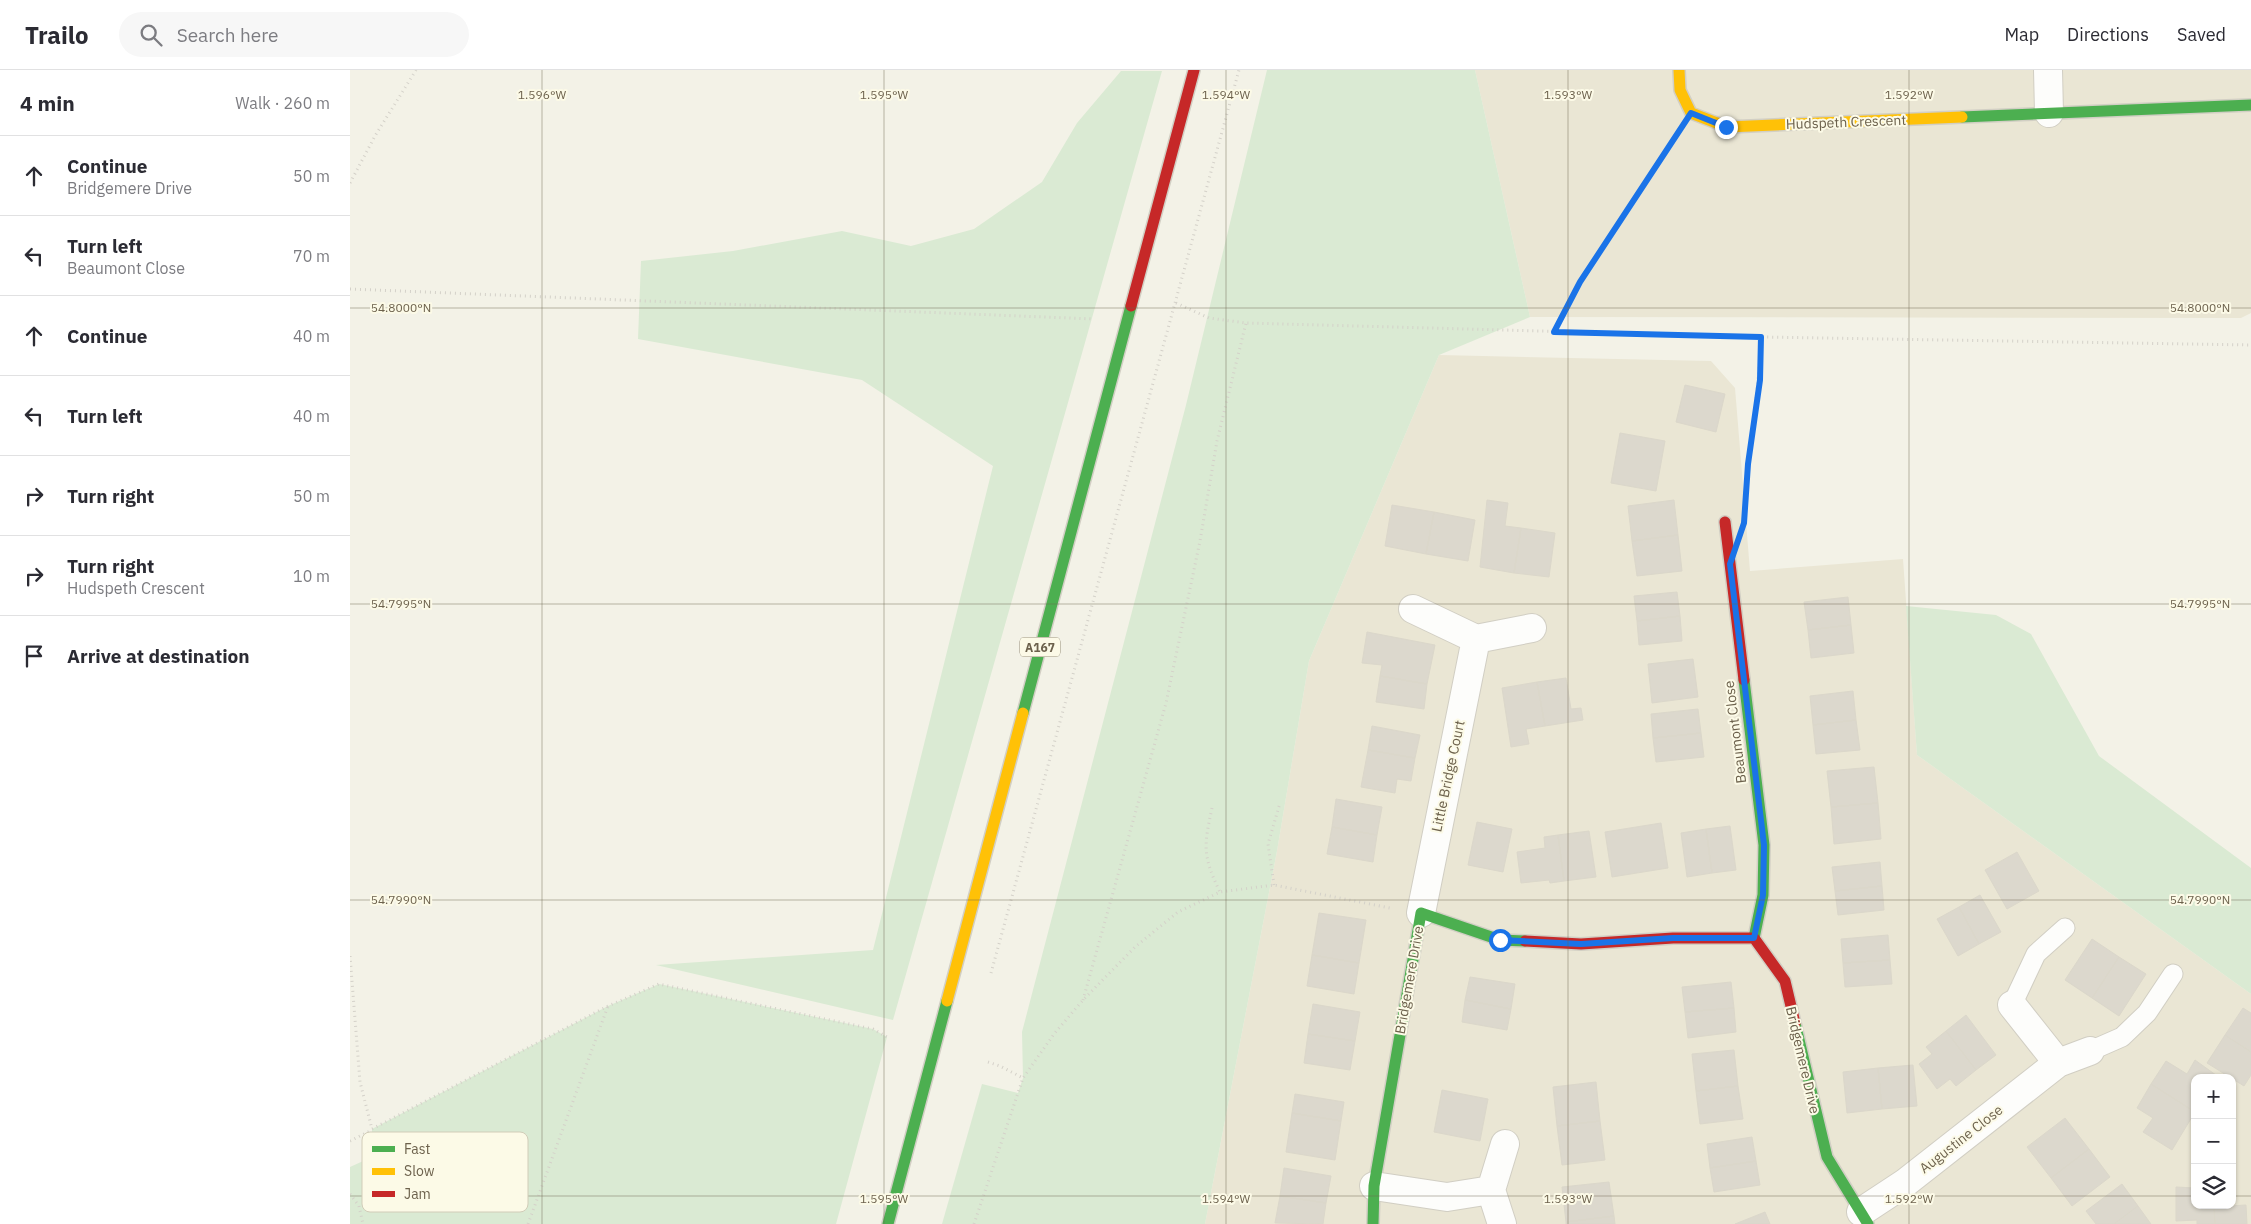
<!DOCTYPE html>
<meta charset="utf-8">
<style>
:root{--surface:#fff;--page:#f7f7f7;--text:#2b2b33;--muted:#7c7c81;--line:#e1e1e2}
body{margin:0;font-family:"IBM Plex Sans",sans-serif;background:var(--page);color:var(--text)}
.controls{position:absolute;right:15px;bottom:15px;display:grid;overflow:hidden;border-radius:10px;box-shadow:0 1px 4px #0004}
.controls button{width:45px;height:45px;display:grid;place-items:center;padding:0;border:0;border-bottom:1px solid var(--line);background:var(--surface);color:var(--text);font:25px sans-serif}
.stop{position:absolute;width:15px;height:15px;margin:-11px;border:4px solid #1a73e8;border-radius:50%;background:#fff}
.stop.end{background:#1a73e8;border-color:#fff;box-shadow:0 1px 5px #0008}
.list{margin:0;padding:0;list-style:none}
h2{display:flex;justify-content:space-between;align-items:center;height:65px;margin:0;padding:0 20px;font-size:21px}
h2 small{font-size:16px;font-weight:400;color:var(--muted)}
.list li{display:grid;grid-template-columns:32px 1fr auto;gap:15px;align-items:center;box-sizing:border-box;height:80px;padding:0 20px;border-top:1px solid var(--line)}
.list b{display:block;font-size:19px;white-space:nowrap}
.list p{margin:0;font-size:16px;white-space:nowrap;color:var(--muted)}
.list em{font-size:16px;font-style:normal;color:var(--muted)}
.icon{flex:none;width:28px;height:28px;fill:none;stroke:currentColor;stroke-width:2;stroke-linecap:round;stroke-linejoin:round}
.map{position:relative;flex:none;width:1901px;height:1154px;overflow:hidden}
header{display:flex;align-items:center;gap:30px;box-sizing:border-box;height:70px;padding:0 25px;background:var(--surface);border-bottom:1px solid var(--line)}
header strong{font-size:24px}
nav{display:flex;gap:28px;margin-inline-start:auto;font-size:18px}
.search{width:350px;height:45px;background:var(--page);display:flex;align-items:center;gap:12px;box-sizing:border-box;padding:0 18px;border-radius:28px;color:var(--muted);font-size:19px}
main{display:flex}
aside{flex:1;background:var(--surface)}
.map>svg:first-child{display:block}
.residential{fill:#eae6d4;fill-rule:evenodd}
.green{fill:#daead3}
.building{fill:#dcd8cd;stroke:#dbd7ca}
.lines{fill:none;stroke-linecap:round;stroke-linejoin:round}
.lane-casing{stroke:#d1cec3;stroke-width:21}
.street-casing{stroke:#d1cec3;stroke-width:30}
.fast-casing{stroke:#d2cfc4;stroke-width:14}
.slow-casing{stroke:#d2cfc4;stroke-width:14}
.jam-casing{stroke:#d2cfc4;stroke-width:14}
.path{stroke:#d4d1c9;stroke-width:3;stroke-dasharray:1 4;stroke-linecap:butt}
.lane{stroke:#fdfdfb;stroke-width:19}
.street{stroke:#fdfdfb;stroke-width:28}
.fast{stroke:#4caf50;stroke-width:11}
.slow{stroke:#ffc107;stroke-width:11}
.jam{stroke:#c62828;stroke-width:11}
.route{stroke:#1a73e8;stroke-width:6}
.ticks{fill:none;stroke:#6c614c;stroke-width:1;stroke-opacity:0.45}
.labels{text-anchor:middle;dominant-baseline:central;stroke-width:4;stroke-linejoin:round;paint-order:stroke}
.shield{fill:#fcfae7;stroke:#978f7a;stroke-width:1}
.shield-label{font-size:12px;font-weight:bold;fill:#6c614c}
.street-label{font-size:14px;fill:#6c614c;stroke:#fcfae7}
.key{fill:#fcfae7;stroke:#d1ccb8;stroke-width:1}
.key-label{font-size:14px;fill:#6c614c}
.ticks-label{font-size:12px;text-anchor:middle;fill:#6c614c;stroke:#fcfae7;stroke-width:4;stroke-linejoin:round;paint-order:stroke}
</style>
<header>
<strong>Trailo</strong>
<div class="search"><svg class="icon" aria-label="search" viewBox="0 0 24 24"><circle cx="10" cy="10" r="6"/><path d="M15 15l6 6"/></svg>Search here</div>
<nav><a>Map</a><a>Directions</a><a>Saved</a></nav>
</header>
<main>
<aside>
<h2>4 min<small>Walk · 260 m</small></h2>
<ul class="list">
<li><svg class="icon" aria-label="ahead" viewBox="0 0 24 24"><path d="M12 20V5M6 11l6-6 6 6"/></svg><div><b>Continue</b><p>Bridgemere Drive</p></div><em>50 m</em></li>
<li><svg class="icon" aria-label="left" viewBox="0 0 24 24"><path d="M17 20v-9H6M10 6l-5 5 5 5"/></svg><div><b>Turn left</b><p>Beaumont Close</p></div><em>70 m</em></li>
<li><svg class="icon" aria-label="ahead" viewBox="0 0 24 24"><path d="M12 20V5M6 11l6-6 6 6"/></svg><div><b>Continue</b></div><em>40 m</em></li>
<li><svg class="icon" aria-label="left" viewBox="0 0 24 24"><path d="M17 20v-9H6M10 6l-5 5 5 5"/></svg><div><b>Turn left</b></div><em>40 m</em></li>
<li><svg class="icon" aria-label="right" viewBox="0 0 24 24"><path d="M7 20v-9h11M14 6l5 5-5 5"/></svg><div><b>Turn right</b></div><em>50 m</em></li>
<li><svg class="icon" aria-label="right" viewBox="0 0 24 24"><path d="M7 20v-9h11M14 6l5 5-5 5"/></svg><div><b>Turn right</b><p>Hudspeth Crescent</p></div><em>10 m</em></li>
<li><svg class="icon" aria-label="arrive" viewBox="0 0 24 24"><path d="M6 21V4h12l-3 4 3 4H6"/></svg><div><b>Arrive at destination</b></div></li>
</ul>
</aside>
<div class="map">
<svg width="1901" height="1154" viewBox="0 0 1901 1154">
<rect width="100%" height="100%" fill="#f3f2e7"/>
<!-- residential -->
<path class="residential" d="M 1125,0 L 1901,0 L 1901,243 L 1891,248 L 1180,247 Z
M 1089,285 L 1361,291 L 1385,318 L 1400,501 L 1553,489 L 1567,685 L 1901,924 L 1901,1154 L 855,1154 L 927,781 L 959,591 ZM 1845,1008 L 1882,1008 L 1882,1135 L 1845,1135 Z"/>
<!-- green -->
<path class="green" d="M 917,0 L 1125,0 L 1180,247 L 1089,285 L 959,591 L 927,781 L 855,1154 L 592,1154 L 632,1014 L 668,1023 L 673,1008 L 672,962 L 836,335 Z
M 771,1 L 812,1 L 543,950 L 306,895 L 523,880 L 643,396 L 512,310 L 288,269 L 291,191 L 383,181 L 492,161 L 561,176 L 624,159 L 692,112 L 727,53 Z
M 1556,536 L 1646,545 L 1681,564 L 1749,686 L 1901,798 L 1901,924 L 1567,685 Z
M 309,914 L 523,959 L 537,967 L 486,1154 L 0,1154 L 0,1097 L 22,1087 L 22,1059 L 258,936 Z"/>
<!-- building -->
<path class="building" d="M 1335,315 L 1375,324 L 1366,362 L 1326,352 Z
M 1270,363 L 1315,371 L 1306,421 L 1261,413 Z
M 1137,430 L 1158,433 L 1155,456 L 1171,458 L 1164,503 L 1130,497 Z
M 1324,430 L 1328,465 L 1282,471 L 1278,436 Z
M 1042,435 L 1084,442 L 1076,484 L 1035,476 Z
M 1084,442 L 1125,450 L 1118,491 L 1076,484 Z
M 1171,458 L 1205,463 L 1199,507 L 1164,503 Z
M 1328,465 L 1332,501 L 1287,506 L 1282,471 Z
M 1327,522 L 1330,546 L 1287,551 L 1284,526 Z
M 1498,527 L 1501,555 L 1458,560 L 1454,532 Z
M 1330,546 L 1332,571 L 1289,575 L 1287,551 Z
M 1501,555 L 1504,583 L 1461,588 L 1458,560 Z
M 1017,562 L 1085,575 L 1077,614 L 1030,606 L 1032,595 L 1012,593 Z
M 1343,589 L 1348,627 L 1302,633 L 1298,594 Z
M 1030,606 L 1077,614 L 1074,639 L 1026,632 Z
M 1216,608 L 1221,639 L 1231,638 L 1233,650 L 1195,656 L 1187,612 Z
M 1187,612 L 1195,656 L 1176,659 L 1179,674 L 1161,677 L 1152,618 Z
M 1503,621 L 1506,650 L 1463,655 L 1460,626 Z
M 1348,639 L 1351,663 L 1303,668 L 1301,644 Z
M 1506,650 L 1510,680 L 1466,684 L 1463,655 Z
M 1022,656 L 1070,665 L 1065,688 L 1018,680 Z
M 1351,663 L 1354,687 L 1306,692 L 1303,668 Z
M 1018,680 L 1065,688 L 1061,711 L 1047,709 L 1045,723 L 1011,717 Z
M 1524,697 L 1528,733 L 1481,737 L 1477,701 Z
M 986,729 L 1032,737 L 1027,765 L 982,757 Z
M 1528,733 L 1531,769 L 1484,774 L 1481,737 Z
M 1127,752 L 1162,759 L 1153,802 L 1118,795 Z
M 1311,753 L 1318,798 L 1262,807 L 1255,762 Z
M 1380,756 L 1386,800 L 1362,803 L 1356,759 Z
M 982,757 L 1027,765 L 1023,792 L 977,784 Z
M 1356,759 L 1362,803 L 1337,807 L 1331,763 Z
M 1239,761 L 1246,807 L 1214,811 L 1208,765 Z
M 1208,765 L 1214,811 L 1200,813 L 1199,810 L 1171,813 L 1167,782 L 1195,778 L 1194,767 Z
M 1667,782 L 1689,821 L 1657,839 L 1635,800 Z
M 1530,792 L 1532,816 L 1485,821 L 1482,797 Z
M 1532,816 L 1534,840 L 1488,845 L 1485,821 Z
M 1630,825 L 1651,862 L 1629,874 L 1609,837 Z
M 1609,837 L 1629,874 L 1608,886 L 1587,849 Z
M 969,843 L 1016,850 L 1009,893 L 962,885 Z
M 1538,865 L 1540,890 L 1493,893 L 1491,869 Z
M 1742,869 L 1769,887 L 1742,928 L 1715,910 Z
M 962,885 L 1009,893 L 1004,924 L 957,916 Z
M 1769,887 L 1796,904 L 1769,946 L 1742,928 Z
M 1540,890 L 1542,914 L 1495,917 L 1493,893 Z
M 1120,907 L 1165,914 L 1161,939 L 1115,930 Z
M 1381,912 L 1384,938 L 1335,942 L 1332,917 Z
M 1115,930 L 1161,939 L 1157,960 L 1112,952 Z
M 963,934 L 1010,942 L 1005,971 L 958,964 Z
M 1384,938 L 1386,962 L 1338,968 L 1335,942 Z
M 1893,938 L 1901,943 L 1901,982 L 1875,965 Z
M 1616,945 L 1646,985 L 1626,1000 L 1596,961 Z
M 1596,961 L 1626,1000 L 1606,1016 L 1600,1009 L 1587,1019 L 1569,994 L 1582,984 L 1576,977 Z
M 958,964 L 1005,971 L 1000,1000 L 954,993 Z
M 1875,965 L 1901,982 L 1901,1005 L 1894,1016 L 1857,993 Z
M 1384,980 L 1388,1016 L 1346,1021 L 1342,984 Z
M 1845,990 L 1870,1008 L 1845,1008 L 1845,1042 L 1801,1014 L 1816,991 L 1837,1004 Z
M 1563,995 L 1567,1036 L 1532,1039 L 1528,998 Z
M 1528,998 L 1532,1039 L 1497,1043 L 1493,1002 Z
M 1246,1012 L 1250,1051 L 1207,1056 L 1203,1017 Z
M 1801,1014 L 1845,1042 L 1822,1080 L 1793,1062 L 1803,1048 L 1787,1038 Z
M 1388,1016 L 1393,1049 L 1350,1054 L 1346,1021 Z
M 1092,1020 L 1138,1029 L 1130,1071 L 1084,1062 Z
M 945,1024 L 994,1032 L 991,1051 L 942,1043 Z
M 942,1043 L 991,1051 L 985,1090 L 936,1082 Z
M 1715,1048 L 1739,1079 L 1701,1108 L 1677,1077 Z
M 1250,1051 L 1255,1090 L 1212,1095 L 1207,1056 Z
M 1402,1067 L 1406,1091 L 1360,1098 L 1357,1074 Z
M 1739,1079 L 1760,1107 L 1722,1136 L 1701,1108 Z
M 1406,1091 L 1410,1115 L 1364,1122 L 1360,1098 Z
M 934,1098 L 981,1106 L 976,1133 L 930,1126 Z
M 1259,1112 L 1264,1146 L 1216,1152 L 1212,1117 Z
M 1772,1114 L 1788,1136 L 1764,1154 L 1746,1154 L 1736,1141 Z
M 1826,1117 L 1845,1118 L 1845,1135 L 1848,1135 L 1848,1138 L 1864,1137 L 1865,1154 L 1847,1154 L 1847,1150 L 1826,1151 Z
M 930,1126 L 976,1133 L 973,1154 L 925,1153 Z
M 1896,1135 L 1897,1154 L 1865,1154 L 1864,1137 Z
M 1788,1136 L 1801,1154 L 1764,1154 Z
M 1415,1142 L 1420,1154 L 1385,1154 Z
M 1264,1146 L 1265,1154 L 1216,1154 L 1216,1152 Z"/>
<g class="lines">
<!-- lane casing -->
<g class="lane-casing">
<path id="lane" d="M 1662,935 L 1686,884 L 1715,858
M 1740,981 L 1772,967 L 1797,943 L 1823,904"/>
</g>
<!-- street casing -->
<g class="street-casing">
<path id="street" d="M 1698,0 L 1699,43
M 1063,539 L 1126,569 L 1182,558
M 1071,843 L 1126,569
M 1662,935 L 1708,993
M 1024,1116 L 1097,1127 L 1141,1120
M 1511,1142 L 1555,1113 L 1708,993 L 1740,981
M 1152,1154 L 1141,1120 L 1155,1074"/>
</g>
<!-- fast casing -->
<g class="fast-casing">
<path id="fast" d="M 1612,47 L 1901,35
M 1394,610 L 1414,775 L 1413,825 L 1404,868
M 673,643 L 781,236
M 1445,953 L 1477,1087 L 1518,1154
M 538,1154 L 597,931
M 1023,1154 L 1024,1116 L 1071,843 L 1150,870 L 1175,871"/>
</g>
<!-- slow casing -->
<g class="slow-casing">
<path id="slow" d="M 1329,0 L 1330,20 L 1341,43 L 1377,57 L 1612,47
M 597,931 L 673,643"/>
</g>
<!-- jam casing -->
<g class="jam-casing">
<path id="jam" d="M 781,236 L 844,0
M 1375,452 L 1394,610
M 1175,871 L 1231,874 L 1323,868 L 1404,868 L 1435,911 L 1445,953"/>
</g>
<!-- path -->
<path class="path" d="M 0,113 L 25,66 L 66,0
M 0,219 L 744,249
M 826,233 L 859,248 L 896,253 L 1411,267 L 1901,275
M 1204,262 L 1230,212 L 1324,70
M 1396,428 C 1399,374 1409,321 1411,267
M 862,738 C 854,776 852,785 870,822
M 924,815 L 918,774 L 930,733
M 0,886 L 10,1012 L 22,1059 L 258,936 L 309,914 L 523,959 L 537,967
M 641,903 L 889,0
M 733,930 L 816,633 L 850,471 L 867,371 L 896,253
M 638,992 L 650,996 L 673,1008
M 0,1071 L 22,1060
M 0,1124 L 9,1136 L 13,1154
M 178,1154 L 258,936
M 624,1154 L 673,1008 L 704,964 L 733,930 L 785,877 L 828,842 L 870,822 L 924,815 L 1040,838"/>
<!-- lane -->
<use href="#lane" class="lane"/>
<!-- street -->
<use href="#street" class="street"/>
<!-- fast -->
<use href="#fast" class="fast"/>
<!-- slow -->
<use href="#slow" class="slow"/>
<!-- jam -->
<use href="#jam" class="jam"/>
</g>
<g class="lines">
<!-- route -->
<path class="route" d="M 1150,870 L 1231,874 L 1323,868 L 1404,868 L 1413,825 L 1414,775 L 1380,494 L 1394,453 L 1398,394 L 1410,310 L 1411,267 L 1204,262 L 1230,212 L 1341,43 L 1376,57"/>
</g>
<!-- ticks -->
<path class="ticks" d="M 192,0 L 192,1154M 534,0 L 534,1154M 876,0 L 876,1154M 1218,0 L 1218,1154M 1559,0 L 1559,1154M 0,238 L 1901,238M 0,534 L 1901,534M 0,830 L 1901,830M 0,1126 L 1845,1126M 1882,1126 L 1901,1126"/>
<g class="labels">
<!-- shield labels -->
<rect class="shield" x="670" y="567.5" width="40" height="19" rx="4"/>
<g class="shield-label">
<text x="690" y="577">A167</text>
</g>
<!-- street labels -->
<g class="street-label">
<text transform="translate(1496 52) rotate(-2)">Hudspeth Crescent</text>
<text transform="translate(1385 662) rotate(-97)">Beaumont Close</text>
<text transform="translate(1098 706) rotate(-78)">Little Bridge Court</text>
<text transform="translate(1059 910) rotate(-80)">Bridgemere Drive</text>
<text transform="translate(1453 990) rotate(77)">Bridgemere Drive</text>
<text transform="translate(1611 1069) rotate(-38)">Augustine Close</text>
</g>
</g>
<!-- legend -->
<rect x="12" y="1062" width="166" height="80" rx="8" class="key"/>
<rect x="22" y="1076" width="23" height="6" fill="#4caf50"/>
<rect x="22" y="1098" width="23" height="7" fill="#ffc107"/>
<rect x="22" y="1121" width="23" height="6" fill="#c62828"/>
<g class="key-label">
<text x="54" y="1084">Fast</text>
<text x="54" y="1106">Slow</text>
<text x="54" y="1129">Jam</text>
</g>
<g class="ticks-label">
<text x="192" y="29">1.596°W</text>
<text x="534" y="29">1.595°W</text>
<text x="876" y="29">1.594°W</text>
<text x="1218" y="29">1.593°W</text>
<text x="1559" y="29">1.592°W</text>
<text x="51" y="242">54.8000°N</text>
<text x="1850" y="242">54.8000°N</text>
<text x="51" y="538">54.7995°N</text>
<text x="1850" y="538">54.7995°N</text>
<text x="51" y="834">54.7990°N</text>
<text x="1850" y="834">54.7990°N</text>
<text x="534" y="1133">1.595°W</text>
<text x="876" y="1133">1.594°W</text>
<text x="1218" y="1133">1.593°W</text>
<text x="1559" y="1133">1.592°W</text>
</g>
</svg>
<div class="controls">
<button>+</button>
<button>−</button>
<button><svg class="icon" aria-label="layers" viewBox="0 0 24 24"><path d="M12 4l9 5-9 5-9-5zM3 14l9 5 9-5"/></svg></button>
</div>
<div class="stop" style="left:1150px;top:870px"></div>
<div class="stop end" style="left:1376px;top:57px"></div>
</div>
</main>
